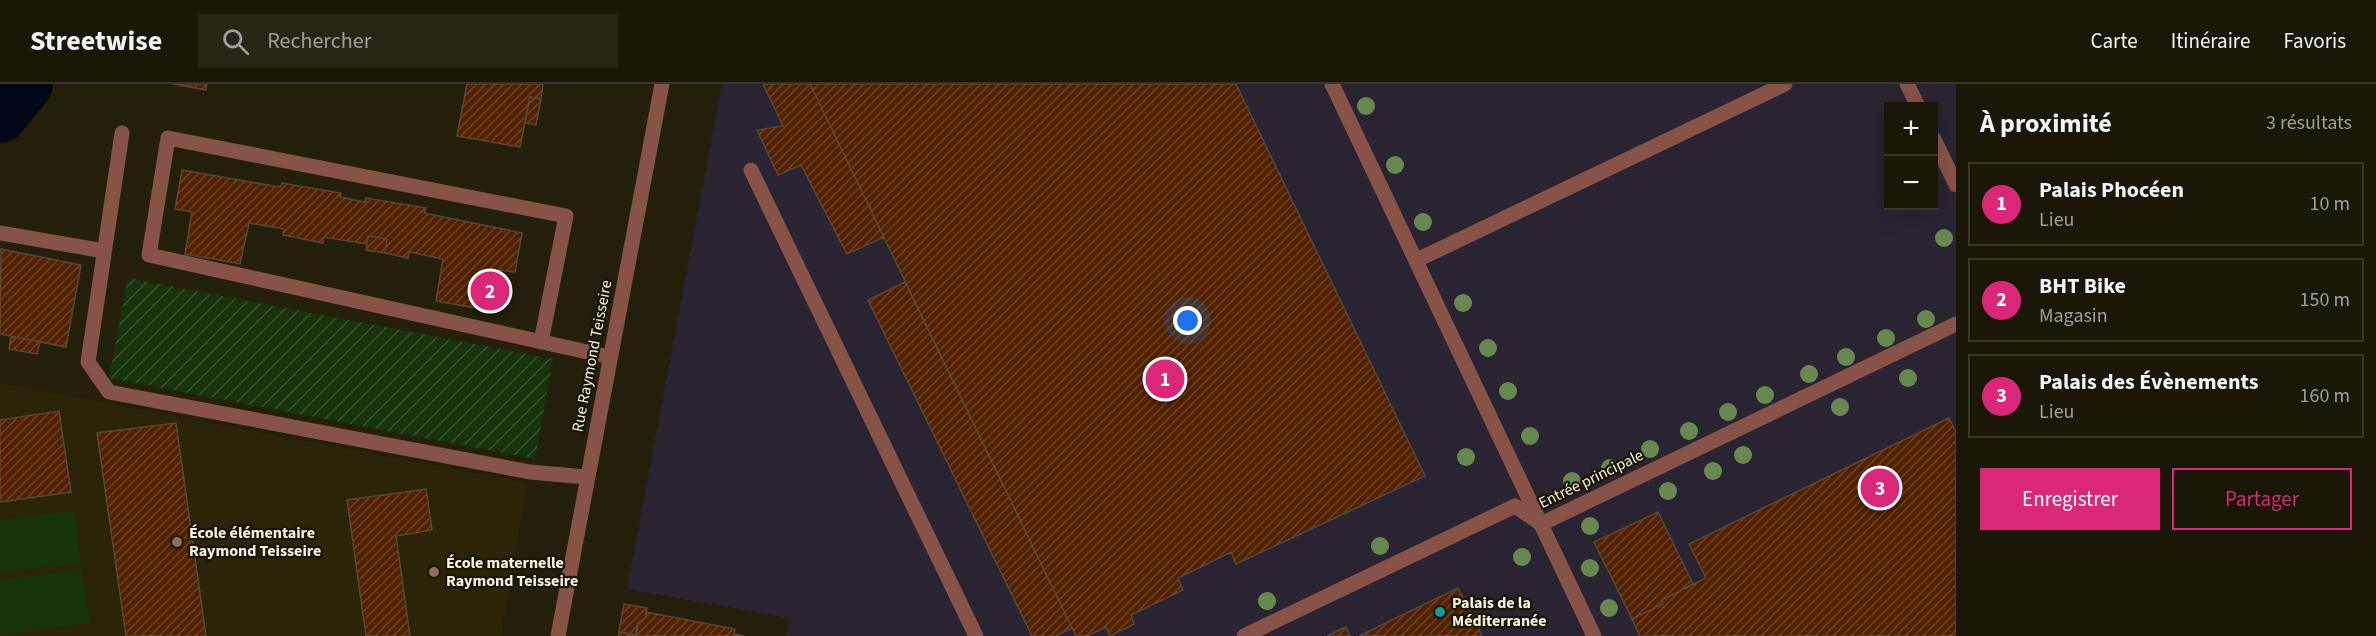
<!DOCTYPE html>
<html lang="fr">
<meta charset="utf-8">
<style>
:root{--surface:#1b1708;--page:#282416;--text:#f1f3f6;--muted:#a09f9c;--line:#393629;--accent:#db2777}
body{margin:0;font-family:"Source Sans 3",sans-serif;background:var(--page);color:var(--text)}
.controls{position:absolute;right:18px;top:18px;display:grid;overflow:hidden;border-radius:0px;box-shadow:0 6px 24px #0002}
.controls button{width:54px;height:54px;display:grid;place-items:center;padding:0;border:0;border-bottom:2px solid var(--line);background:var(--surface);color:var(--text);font:30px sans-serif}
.you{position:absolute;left:1188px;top:237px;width:21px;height:21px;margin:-15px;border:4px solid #fff;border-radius:50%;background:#1a73e8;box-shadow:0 0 0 9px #1a73e833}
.badge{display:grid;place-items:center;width:39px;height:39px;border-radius:50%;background:var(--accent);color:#fff;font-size:20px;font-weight:700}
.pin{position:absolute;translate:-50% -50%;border:3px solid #fff;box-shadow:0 2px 6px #0006}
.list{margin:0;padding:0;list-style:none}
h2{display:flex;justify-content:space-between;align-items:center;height:78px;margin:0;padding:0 24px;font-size:26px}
h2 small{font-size:20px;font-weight:400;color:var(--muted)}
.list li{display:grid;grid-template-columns:39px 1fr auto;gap:18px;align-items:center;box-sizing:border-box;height:84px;margin:0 12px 12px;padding:0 12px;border:2px solid var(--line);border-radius:0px}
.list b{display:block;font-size:22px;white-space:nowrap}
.list p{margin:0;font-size:20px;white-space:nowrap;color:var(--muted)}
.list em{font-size:20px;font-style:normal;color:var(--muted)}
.actions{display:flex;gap:12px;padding:18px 24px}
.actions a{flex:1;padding:14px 0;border:2px solid var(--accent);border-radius:0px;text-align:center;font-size:21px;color:var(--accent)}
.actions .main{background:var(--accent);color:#fff}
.icon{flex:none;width:33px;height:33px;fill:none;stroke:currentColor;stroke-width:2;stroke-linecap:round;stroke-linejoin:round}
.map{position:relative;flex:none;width:1956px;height:552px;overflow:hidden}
header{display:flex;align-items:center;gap:36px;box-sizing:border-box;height:84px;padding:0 30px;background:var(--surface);border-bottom:2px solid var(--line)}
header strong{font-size:28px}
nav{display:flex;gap:33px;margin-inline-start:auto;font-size:21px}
.search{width:420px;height:54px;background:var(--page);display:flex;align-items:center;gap:15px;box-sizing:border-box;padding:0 21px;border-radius:0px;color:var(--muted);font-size:22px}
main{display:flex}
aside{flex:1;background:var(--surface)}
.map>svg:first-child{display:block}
.commercial{fill:#292332;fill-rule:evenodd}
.built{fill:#2b2406}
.garden{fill:url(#garden-furrows)}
.pitch{fill:#16330c}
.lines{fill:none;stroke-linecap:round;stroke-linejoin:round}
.river{stroke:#000818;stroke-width:54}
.building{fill:url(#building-hatch);stroke:#5b463a;stroke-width:1.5}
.minor{stroke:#875247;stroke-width:15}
.tree{fill:#67894f}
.education-dot{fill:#8d6e63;stroke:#1b1603;stroke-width:2}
.culture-dot{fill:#0f9aa8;stroke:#1b1603;stroke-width:2}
.labels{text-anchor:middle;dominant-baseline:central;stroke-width:4.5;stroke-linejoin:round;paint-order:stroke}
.street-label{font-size:16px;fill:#f5f2e5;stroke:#1b1603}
.poi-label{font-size:16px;font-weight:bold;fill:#f5f2e5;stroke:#1b1603;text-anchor:start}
</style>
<header>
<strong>Streetwise</strong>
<div class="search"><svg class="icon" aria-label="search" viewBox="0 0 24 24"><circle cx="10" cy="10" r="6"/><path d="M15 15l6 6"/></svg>Rechercher</div>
<nav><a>Carte</a><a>Itinéraire</a><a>Favoris</a></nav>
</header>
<main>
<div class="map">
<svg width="1956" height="552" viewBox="0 0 1956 552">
<defs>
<pattern id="garden-furrows" width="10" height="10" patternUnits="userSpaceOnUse" patternTransform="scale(1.5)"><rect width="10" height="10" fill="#16330c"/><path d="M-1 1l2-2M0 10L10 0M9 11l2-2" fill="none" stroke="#38512f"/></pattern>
<pattern id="building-hatch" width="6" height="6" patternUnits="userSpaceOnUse" patternTransform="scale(1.5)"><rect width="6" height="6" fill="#512100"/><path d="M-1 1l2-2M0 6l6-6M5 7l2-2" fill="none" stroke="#6b4225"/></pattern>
</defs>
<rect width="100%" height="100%" fill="#241f0a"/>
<!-- commercial -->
<path class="commercial" d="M 722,0 L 1956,0 L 1956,552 L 786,552 L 789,534 L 627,505 ZM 1888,22 L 1934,22 L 1934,122 L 1888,122 Z"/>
<!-- built -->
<path class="built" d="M 0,299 L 527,399 L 501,552 L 0,552 Z"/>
<!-- garden -->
<path class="garden" d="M 128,194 L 553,275 L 535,375 L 109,294 Z"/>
<!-- pitch -->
<path class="pitch" d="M 75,426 L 81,479 L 0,489 L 0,436 Z
M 81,485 L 90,539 L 0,551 L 0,496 Z"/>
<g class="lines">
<!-- river -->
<path class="river" d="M 0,32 L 26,0"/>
</g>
<!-- building -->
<path class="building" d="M 173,0 L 207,0 L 206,6 Z
M 467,0 L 543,0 L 541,15 L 530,13 L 520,63 L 457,52 Z
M 763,0 L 810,0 L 884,153 L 847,170 L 801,81 L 778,91 L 757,46 L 783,42 Z
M 810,0 L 1236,0 L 1425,392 L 1236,480 L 1231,468 L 1178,494 L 1183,506 L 1131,531 L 1134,540 L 1110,552 L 1106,543 L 1087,552 L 1076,552 Z
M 530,13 L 541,15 L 536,41 L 525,39 Z
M 182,86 L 268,101 L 281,103 L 282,99 L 341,109 L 340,113 L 365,118 L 366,114 L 426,124 L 424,129 L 522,149 L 515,188 L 500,186 L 491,227 L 436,217 L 443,175 L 409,168 L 408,174 L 385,169 L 387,155 L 368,152 L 367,160 L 324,153 L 323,159 L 283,151 L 284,145 L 249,139 L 240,180 L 185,170 L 192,128 L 175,125 Z
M 368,152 L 387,155 L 385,169 L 366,166 Z
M 1,165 L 81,181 L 66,263 L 0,250 Z
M 905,198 L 1072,544 L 1055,552 L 1032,552 L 868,216 Z
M 11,252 L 40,258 L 37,270 L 9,265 Z
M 59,327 L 71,408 L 0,418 L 0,336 Z
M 1949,334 L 1956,348 L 1956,552 L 1640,552 L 1632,535 L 1663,520 L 1662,516 L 1706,494 L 1689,460 Z
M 176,339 L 206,552 L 126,552 L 97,349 Z
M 426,405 L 432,446 L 396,452 L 410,552 L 366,552 L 347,416 Z
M 1658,428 L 1693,500 L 1662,516 L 1663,520 L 1632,535 L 1594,458 Z
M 1458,504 L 1482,552 L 1359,552 Z
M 624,520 L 647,524 L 645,534 L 639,538 L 636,551 L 619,548 Z
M 646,528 L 735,545 L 734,550 L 744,552 L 619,552 L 619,548 L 636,551 L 637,540 L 645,534 Z
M 1346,543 L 1350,552 L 1327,552 Z"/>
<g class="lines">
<!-- minor -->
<path class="minor" d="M 1332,0 L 1594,552
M 1907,0 L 1918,22
M 122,49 L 88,278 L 109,308 L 530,388 L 586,393
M 1934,55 L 1956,101
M 751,86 L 976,552
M 0,149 L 104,167
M 1417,176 L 1785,0
M 541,258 L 566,132 L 168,54 L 149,171 L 610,273
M 558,552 L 662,0
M 1244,552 L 1515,422 L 1541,440 L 1956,240"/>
</g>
<!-- trees -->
<g class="tree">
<circle cx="1366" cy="22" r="9"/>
<circle cx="1395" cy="81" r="9"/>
<circle cx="1423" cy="138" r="9"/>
<circle cx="1944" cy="154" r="9"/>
<circle cx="1463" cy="219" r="9"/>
<circle cx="1926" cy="235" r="9"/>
<circle cx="1886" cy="254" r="9"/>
<circle cx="1488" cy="264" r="9"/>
<circle cx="1846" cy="273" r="9"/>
<circle cx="1809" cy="290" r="9"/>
<circle cx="1908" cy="294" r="9"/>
<circle cx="1508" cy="307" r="9"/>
<circle cx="1765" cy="311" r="9"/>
<circle cx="1840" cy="323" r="9"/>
<circle cx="1728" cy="328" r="9"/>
<circle cx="1689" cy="347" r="9"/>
<circle cx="1530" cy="352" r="9"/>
<circle cx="1650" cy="365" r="9"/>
<circle cx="1743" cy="371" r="9"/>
<circle cx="1466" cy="373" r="9"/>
<circle cx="1610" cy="384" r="9"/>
<circle cx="1713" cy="387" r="9"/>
<circle cx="1572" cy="397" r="9"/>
<circle cx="1668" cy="407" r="9"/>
<circle cx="1590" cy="442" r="9"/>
<circle cx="1380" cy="462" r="9"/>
<circle cx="1522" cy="473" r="9"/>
<circle cx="1590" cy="484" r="9"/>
<circle cx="1267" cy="517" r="9"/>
<circle cx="1609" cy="524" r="9"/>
</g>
<!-- markers -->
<g class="education-dot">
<circle cx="177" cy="458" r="6"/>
<circle cx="434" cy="488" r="6"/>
</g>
<circle class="culture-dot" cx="1440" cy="528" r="6"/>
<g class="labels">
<!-- street labels -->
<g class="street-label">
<text transform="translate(592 272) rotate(-79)">Rue Raymond Teisseire</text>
<text transform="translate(1591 395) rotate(-26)">Entrée principale</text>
</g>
<!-- poi labels -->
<g class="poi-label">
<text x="189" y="449">École élémentaire<tspan x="189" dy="18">Raymond Teisseire</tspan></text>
<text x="446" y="479">École maternelle<tspan x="446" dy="18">Raymond Teisseire</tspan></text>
<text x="1452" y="519">Palais de la<tspan x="1452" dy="18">Méditerranée</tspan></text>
</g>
</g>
</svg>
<div class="controls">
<button>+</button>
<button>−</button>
</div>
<div class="you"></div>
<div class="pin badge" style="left:1165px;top:295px">1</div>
<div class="pin badge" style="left:490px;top:207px">2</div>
<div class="pin badge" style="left:1880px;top:404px">3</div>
</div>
<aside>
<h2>À proximité<small>3 résultats</small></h2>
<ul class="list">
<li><span class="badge">1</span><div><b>Palais Phocéen</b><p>Lieu</p></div><em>10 m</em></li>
<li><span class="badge">2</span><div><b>BHT Bike</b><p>Magasin</p></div><em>150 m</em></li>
<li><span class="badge">3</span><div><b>Palais des Évènements</b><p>Lieu</p></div><em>160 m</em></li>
</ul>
<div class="actions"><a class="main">Enregistrer</a><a>Partager</a></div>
</aside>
</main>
